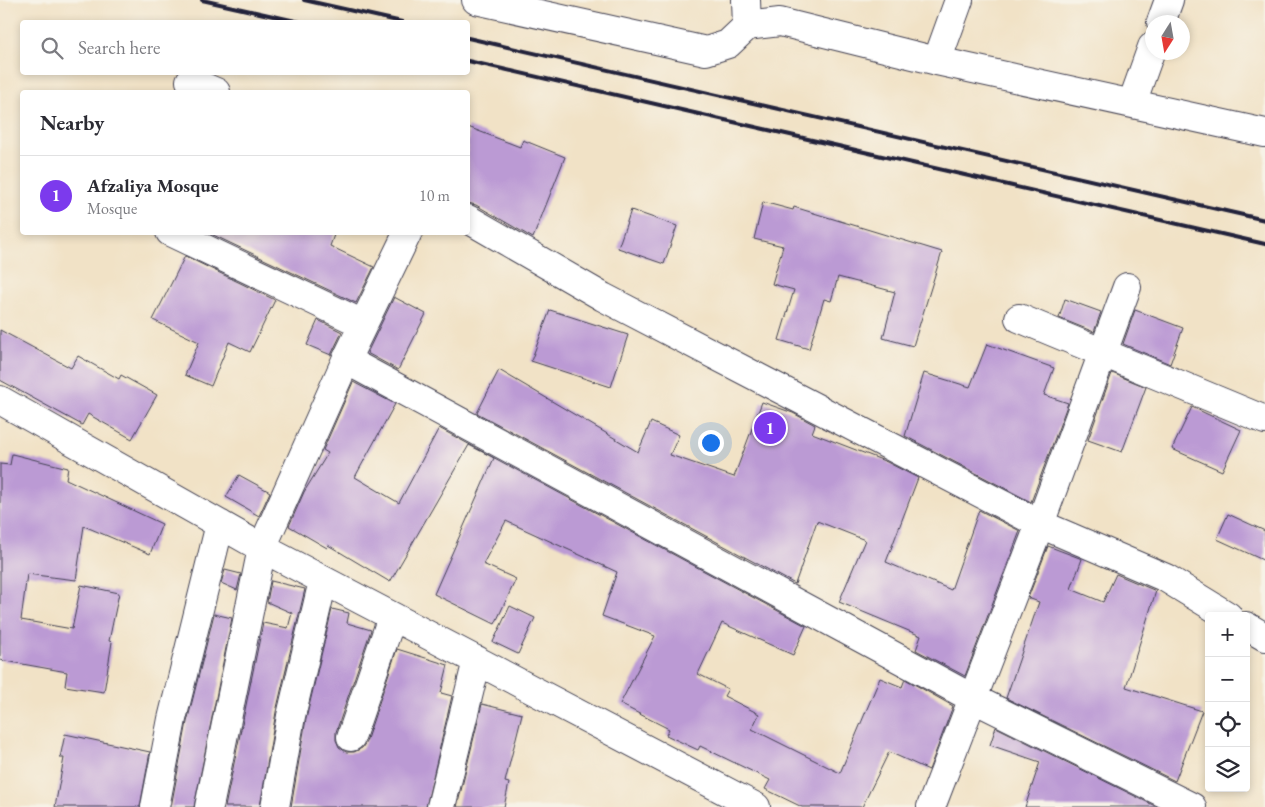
<!DOCTYPE html>
<meta charset="utf-8">
<style>
:root{--surface:#fff;--page:#f2f2f3;--text:#2b2b33;--muted:#7c7c81;--line:#e1e1e2;--accent:#7c3aed}
body{margin:0;font-family:"EB Garamond",serif;background:var(--page);color:var(--text)}
.controls{position:absolute;right:15px;bottom:15px;display:grid;overflow:hidden;border-radius:5px;box-shadow:0 2px 8px #0003}
.controls button{width:45px;height:45px;display:grid;place-items:center;padding:0;border:0;border-bottom:1px solid var(--line);background:var(--surface);color:var(--text);font:25px sans-serif}
.compass{position:absolute;left:1145px;top:15px;width:45px;height:45px;border-radius:50%;background:var(--surface);box-shadow:0 2px 8px #0003;rotate:191deg}
.you{position:absolute;left:710px;top:442px;width:18px;height:18px;margin:-12px;border:4px solid #fff;border-radius:50%;background:#1a73e8;box-shadow:0 0 0 8px #1a73e833}
.badge{display:grid;place-items:center;width:32px;height:32px;border-radius:50%;background:var(--accent);color:#fff;font-size:16px;font-weight:700}
.pin{position:absolute;translate:-50% -50%;border:2px solid #fff;box-shadow:0 1px 5px #0006}
.list{margin:0;padding:0;list-style:none}
h2{display:flex;justify-content:space-between;align-items:center;height:65px;margin:0;padding:0 20px;font-size:21px}
h2 small{font-size:16px;font-weight:400;color:var(--muted)}
.list li{display:grid;grid-template-columns:32px 1fr auto;gap:15px;align-items:center;box-sizing:border-box;height:80px;padding:0 20px;border-top:1px solid var(--line)}
.list b{display:block;font-size:19px;white-space:nowrap}
.list p{margin:0;font-size:16px;white-space:nowrap;color:var(--muted)}
.list em{font-size:16px;font-style:normal;color:var(--muted)}
.icon{flex:none;width:28px;height:28px;fill:none;stroke:currentColor;stroke-width:2;stroke-linecap:round;stroke-linejoin:round}
.map{position:relative;flex:none;width:1265px;height:807px;overflow:hidden}
.search{position:absolute;background:var(--surface);box-shadow:0 2px 8px #0003;left:20px;top:20px;width:450px;height:55px;display:flex;align-items:center;gap:12px;box-sizing:border-box;padding:0 18px;border-radius:5px;color:var(--muted);font-size:19px}
.panel{position:absolute;background:var(--surface);box-shadow:0 2px 8px #0003;left:20px;top:90px;width:450px;height:145px;border-radius:5px}
.map>svg:first-child{display:block}
.building{fill:#bb9ad4}
.lines{fill:none;stroke-linecap:round;stroke-linejoin:round}
.street-casing{stroke:#413f50;stroke-width:30}
.street{stroke:#fff;stroke-width:28}
.rail{stroke:#22223b;stroke-width:4}
</style>
<div class="map">
<svg width="1265" height="807" viewBox="0 0 1265 807">
<rect width="100%" height="100%" fill="#f7f3e8"/>
<filter id="ink" filterUnits="userSpaceOnUse"><feTurbulence type="fractalNoise" baseFrequency=".02" numOctaves="2"/><feDisplacementMap in="SourceGraphic" scale="10" xChannelSelector="R" yChannelSelector="G"/><feConvolveMatrix kernelMatrix="1 2 1 2 8 2 1 2 1" color-interpolation-filters="sRGB"/></filter>
<filter id="wash" filterUnits="userSpaceOnUse"><feTurbulence type="fractalNoise" baseFrequency=".0096" numOctaves="4" result="noise"/><feDisplacementMap in="SourceGraphic" scale="20" xChannelSelector="R" yChannelSelector="G"/><feGaussianBlur stdDeviation="1.12" result="paint"/><feColorMatrix in="noise" values="0 0 0 0 0 0 0 0 0 0 0 0 0 0 0 0 0 1.4 0 .05"/><feComposite in="paint" operator="in"/></filter>
<g filter="url(#wash)">
<rect width="100%" height="100%" fill="#f1e2c6"/>
<g id="blocks">
<!-- building -->
<path class="building" d="M 468,127 L 520,147 L 523,140 L 565,157 L 533,238 L 476,205 L 468,203 Z
M 763,202 L 793,210 L 794,207 L 942,252 L 913,346 L 883,338 L 895,292 L 838,277 L 831,301 L 824,299 L 809,349 L 779,340 L 794,290 L 772,284 L 783,246 L 754,239 Z
M 631,210 L 677,226 L 664,264 L 618,248 Z
M 207,232 L 335,232 L 330,246 L 374,267 L 356,303 Z
M 185,256 L 275,300 L 250,352 L 229,342 L 211,386 L 185,375 L 199,342 L 153,320 Z
M 394,297 L 426,314 L 398,370 L 367,353 Z
M 1065,299 L 1101,312 L 1094,332 L 1059,318 Z
M 550,310 L 628,335 L 611,387 L 531,361 Z
M 1135,310 L 1183,328 L 1170,364 L 1123,344 Z
M 318,320 L 342,332 L 331,355 L 307,345 Z
M 0,330 L 71,368 L 78,356 L 119,379 L 121,375 L 157,395 L 132,439 L 88,414 L 82,425 L 0,380 Z
M 987,344 L 1054,368 L 1044,395 L 1068,403 L 1031,502 L 905,436 L 924,373 L 970,387 Z
M 499,370 L 638,452 L 651,422 L 679,435 L 670,455 L 734,477 L 762,402 L 793,413 L 815,425 L 812,433 L 887,462 L 918,478 L 886,562 L 951,590 L 979,510 L 1020,531 L 965,676 L 916,650 L 921,636 L 839,602 L 865,540 L 817,521 L 795,584 L 477,413 Z
M 1112,373 L 1146,387 L 1122,452 L 1088,440 Z
M 353,382 L 395,404 L 355,477 L 399,503 L 439,428 L 463,441 L 806,626 L 793,655 L 722,623 L 698,674 L 728,689 L 724,696 L 759,714 L 752,729 L 840,773 L 880,678 L 902,687 L 905,679 L 953,706 L 929,770 L 889,752 L 862,807 L 802,807 L 765,789 L 770,780 L 700,746 L 698,750 L 666,735 L 669,729 L 620,704 L 655,636 L 602,616 L 617,572 L 506,521 L 483,564 L 516,579 L 495,624 L 434,594 L 494,458 L 469,445 L 390,582 L 328,545 L 327,548 L 289,526 L 304,492 L 328,453 L 323,450 Z
M 1192,407 L 1241,430 L 1222,471 L 1172,449 Z
M 12,454 L 68,468 L 66,479 L 162,524 L 150,554 L 84,526 L 76,580 L 27,574 L 21,620 L 72,629 L 81,585 L 119,593 L 109,641 L 112,642 L 104,692 L 65,686 L 67,672 L 0,660 L 0,464 L 10,465 Z
M 239,475 L 270,492 L 259,516 L 226,497 Z
M 1228,514 L 1265,531 L 1265,561 L 1217,539 Z
M 1048,546 L 1082,559 L 1071,589 L 1103,602 L 1116,574 L 1156,591 L 1126,687 L 1202,711 L 1175,781 L 1006,698 L 1039,602 L 1028,598 Z
M 225,570 L 241,574 L 237,590 L 221,583 Z
M 271,581 L 305,589 L 276,712 L 260,807 L 225,807 L 263,623 L 288,628 L 292,613 L 267,602 Z
M 510,606 L 535,618 L 518,654 L 493,642 Z
M 332,609 L 349,613 L 347,623 L 371,630 L 336,732 L 336,740 L 339,747 L 346,752 L 354,752 L 362,748 L 366,742 L 397,649 L 448,665 L 441,693 L 452,696 L 426,807 L 291,807 L 306,719 Z
M 214,614 L 232,618 L 194,807 L 171,807 L 187,722 Z
M 482,704 L 522,714 L 505,782 L 509,783 L 504,807 L 457,807 Z
M 996,727 L 1157,807 L 1025,807 L 1040,762 L 990,745 Z
M 65,734 L 150,752 L 140,807 L 55,807 L 64,758 L 60,758 Z"/>
</g>
</g>
<g filter="url(#ink)">
<use href="#blocks" fill-opacity="0" stroke="#413f50" stroke-width="1"/>
<g class="lines">
<!-- street casing -->
<g class="street-casing">
<path id="street" d="M 476,0 L 706,51 L 728,44 L 747,26 L 780,22 L 937,61 L 1265,133
M 746,0 L 747,26
M 1161,22 L 1169,0
M 937,61 L 959,0
M 190,81 L 216,92
M 1132,103 L 1152,47
M 468,219 L 603,297 L 1040,524 L 1166,578 L 1228,616
M 170,232 L 363,324
M 1019,318 L 1265,420
M 346,360 L 972,698 L 1192,807
M 0,400 L 262,548 L 756,807
M 1246,626 L 1265,637
M 351,737 L 392,617
M 155,807 L 172,719 L 220,524
M 209,807 L 262,548 L 346,360 L 408,232
M 275,807 L 291,716 L 323,581
M 441,807 L 477,660
M 931,807 L 1040,524 L 1127,287"/>
</g>
<!-- street -->
<use href="#street" class="street"/>
<!-- rail -->
<path class="rail" d="M 202,0 L 300,22
M 304,0 L 402,22
M 468,38 L 1265,220
M 468,61 L 1265,244"/>
</g>
</g>
</svg>
<div class="controls">
<button>+</button>
<button>−</button>
<button><svg class="icon" aria-label="locate" viewBox="0 0 24 24"><circle cx="12" cy="12" r="6"/><path d="M12 2v4M12 18v4M2 12h4M18 12h4"/></svg></button>
<button><svg class="icon" aria-label="layers" viewBox="0 0 24 24"><path d="M12 4l9 5-9 5-9-5zM3 14l9 5 9-5"/></svg></button>
</div>
<svg class="compass" viewBox="-18 -18 36 36"><path d="M0-13l5 13h-10z" fill="#e53935"/><path d="M0 13l5-13h-10z" fill="#7c7c81"/></svg>
<div class="you"></div>
<div class="pin badge" style="left:770px;top:428px">1</div>
<div class="search"><svg class="icon" aria-label="search" viewBox="0 0 24 24"><circle cx="10" cy="10" r="6"/><path d="M15 15l6 6"/></svg>Search here</div>
<section class="panel">
<h2>Nearby<small></small></h2>
<ul class="list">
<li><span class="badge">1</span><div><b>Afzaliya Mosque</b><p>Mosque</p></div><em>10 m</em></li>
</ul>
</section>
</div>
